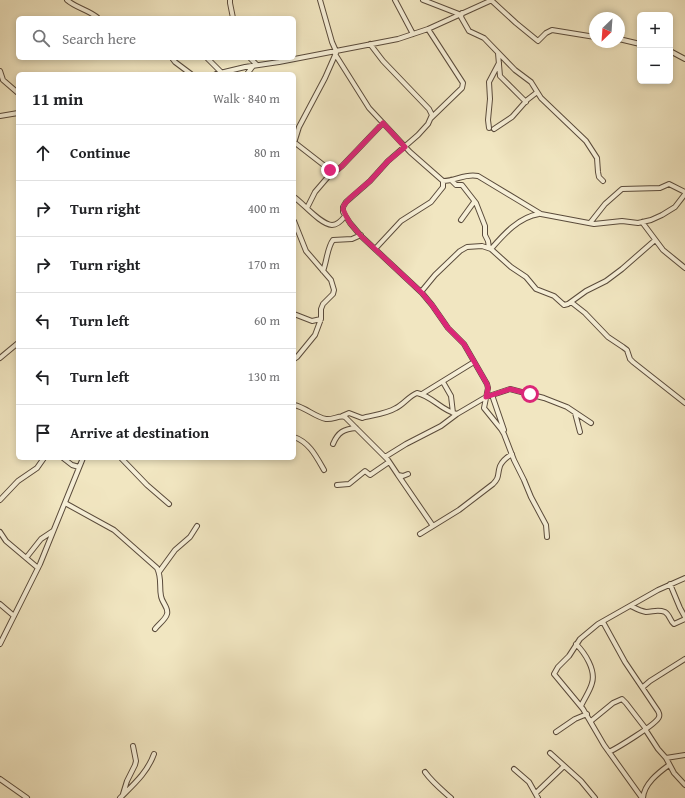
<!DOCTYPE html>
<meta charset="utf-8">
<style>
:root{--surface:#fff;--page:#f2f2f2;--text:#202124;--muted:#757577;--line:#e0e0e0}
body{margin:0;font-family:"Gentium Book Plus",serif;background:var(--page);color:var(--text)}
.controls{position:absolute;right:12px;top:12px;display:grid;overflow:hidden;border-radius:6px;box-shadow:0 2px 6px #0003}
.controls button{width:36px;height:36px;display:grid;place-items:center;padding:0;border:0;border-bottom:1px solid var(--line);background:var(--surface);color:var(--text);font:20px sans-serif}
.compass{position:absolute;left:589px;top:12px;width:36px;height:36px;border-radius:50%;background:var(--surface);box-shadow:0 2px 6px #0003;rotate:205deg}
.stop{position:absolute;width:12px;height:12px;margin:-9px;border:3px solid #db2777;border-radius:50%;background:#fff}
.stop.end{background:#db2777;border-color:#fff;box-shadow:0 1px 4px #0008}
.list{margin:0;padding:0;list-style:none}
h2{display:flex;justify-content:space-between;align-items:center;height:52px;margin:0;padding:0 16px;font-size:17px}
h2 small{font-size:13px;font-weight:400;color:var(--muted)}
.list li{display:grid;grid-template-columns:26px 1fr auto;gap:12px;align-items:center;box-sizing:border-box;height:56px;padding:0 16px;border-top:1px solid var(--line)}
.list b{display:block;font-size:15px;white-space:nowrap}
.list em{font-size:13px;font-style:normal;color:var(--muted)}
.icon{flex:none;width:22px;height:22px;fill:none;stroke:currentColor;stroke-width:2;stroke-linecap:round;stroke-linejoin:round}
.map{position:relative;flex:none;width:685px;height:798px;overflow:hidden}
.search{position:absolute;background:var(--surface);box-shadow:0 2px 6px #0003;left:16px;top:16px;width:280px;height:44px;display:flex;align-items:center;gap:10px;box-sizing:border-box;padding:0 14px;border-radius:6px;color:var(--muted);font-size:15px}
.panel{position:absolute;background:var(--surface);box-shadow:0 2px 6px #0003;left:16px;top:72px;width:280px;height:388px;border-radius:6px}
.map>svg:first-child{display:block}
.lines{fill:none;stroke-linecap:round;stroke-linejoin:round}
.street-casing{stroke:#5a4b3b;stroke-width:6}
.street{stroke:#f6efd7;stroke-width:4}
.route{stroke:#db2777;stroke-width:5}
</style>
<div class="map">
<svg width="685" height="798" viewBox="0 0 685 798">
<rect width="100%" height="100%" fill="#f1e6c1"/>
<filter id="stains"><feTurbulence type="fractalNoise" baseFrequency=".005" numOctaves="4"/><feColorMatrix values="0 0 0 0 .2 0 0 0 0 .09 0 0 0 0 .02 0 0 0 .5 -.17"/></filter>
<radialGradient id="worn" r=".72"><stop offset=".6" stop-color="#630" stop-opacity="0"/><stop offset="1" stop-color="#630" stop-opacity=".3"/></radialGradient>
<g class="lines">
<!-- street casing -->
<g class="street-casing">
<path id="street" d="M 67,0 C 76,8 89,10 98,18
M 230,0 L 230,3 L 233,18
M 320,0 L 332,42 L 336,51
M 395,0 L 413,34
M 423,0 L 459,14
M 491,0 L 516,23 L 538,41 L 546,33 L 552,30 L 595,37
M 462,13 L 461,17 L 469,31 L 484,38 L 515,70 L 531,82 L 541,98 L 586,141 L 597,158 L 598,172 L 599,177 L 603,181
M 428,29 L 463,83 L 462,88 L 431,118
M 619,39 L 640,44
M 370,44 L 383,61 L 429,109 L 432,115 L 428,124 L 418,135 L 388,161 L 370,181 L 346,202 L 343,207 L 343,212 L 350,223 L 361,236 L 422,293 L 432,305 L 448,328 L 464,344 L 487,384 L 488,388 L 484,408 L 501,429 L 504,434 L 514,460 L 524,480 L 531,497 L 546,525 L 547,537
M 670,51 L 685,59
M 498,53 L 500,76 L 526,102
M 335,54 L 369,108 L 410,152 L 443,181 C 456,181 465,173 478,176 L 541,214 L 594,224 L 622,221 L 638,223 L 651,220 L 662,215 L 675,207 L 685,194
M 172,58 L 175,62 L 191,74
M 207,58 L 222,73
M 250,58 L 257,65
M 0,71 L 3,80 L 18,93
M 216,74 L 245,67 L 279,62 L 398,39 L 428,29 L 492,0
M 247,74 L 253,66
M 0,116 L 18,113
M 489,128 L 488,120 L 490,99 L 489,82 L 499,63
M 494,129 L 512,117 L 527,100 L 536,93
M 294,142 L 330,170 L 336,171 L 342,166 L 383,123
M 294,143 L 299,127 L 325,78 L 336,53
M 451,180 L 456,185 L 462,185 L 476,203 L 485,226 L 485,235 L 488,241 L 489,248
M 294,197 C 304,204 320,224 332,225 C 338,225 342,220 345,216
M 307,208 L 315,192 L 333,171
M 461,220 L 474,202
M 294,221 L 306,251 L 331,280 L 334,290 L 333,294 L 323,304 L 321,309 L 321,319 L 315,335 L 297,357 L 294,359
M 642,222 L 663,250 L 685,268
M 590,223 L 605,204 L 622,189 L 660,188 L 669,184 L 685,192
M 375,249 L 401,221 L 431,202 L 443,187 L 443,181
M 491,249 C 504,234 519,217 539,214
M 323,271 C 327,261 327,248 333,240 L 352,239 L 361,235
M 421,292 L 435,275 L 460,251 L 467,247 L 482,246 L 491,249 L 511,267 L 526,277 L 536,289 L 554,296 L 564,305 L 568,304 L 586,291 L 606,281 L 622,269 L 654,241
M 571,302 L 585,313 L 608,337 L 623,347 L 627,350 L 630,359 L 633,362 L 685,403
M 294,314 L 312,321 L 321,319
M 0,358 L 18,343
M 443,382 L 451,396 L 453,413
M 422,394 L 474,362
M 492,395 L 504,430
M 294,405 C 305,407 315,417 326,419 C 333,420 339,415 345,417 L 388,460 L 398,475 L 403,476 L 408,474
M 575,413 L 580,432
M 342,416 L 349,413 L 362,418 C 373,415 386,414 396,408 C 404,404 409,396 417,393 C 432,396 442,411 457,414
M 294,437 C 309,442 316,456 324,470
M 333,444 C 338,432 344,429 356,428
M 385,457 L 406,444 L 441,426 L 457,414 L 486,397 L 510,389 L 544,398 L 567,407 L 591,423
M 63,458 L 72,465 L 79,467
M 121,458 L 147,485 L 169,504
M 398,475 L 433,526
M 337,485 L 349,484 L 365,471 L 370,475 L 389,462
M 0,500 L 18,481 L 37,468 L 44,458
M 65,503 L 114,530 L 157,568 C 162,578 159,586 161,596 C 162,603 169,608 167,614 C 166,619 158,625 155,629
M 0,532 L 6,541 L 38,568
M 420,534 L 459,510 L 493,484 C 500,477 497,475 500,466 C 502,461 507,457 512,454
M 26,558 L 41,539 L 53,531
M 159,572 L 175,550 L 190,537 L 197,526
M 670,584 L 680,608 L 685,617
M 0,604 L 14,616
M 631,606 C 635,608 640,611 646,612 C 653,612 657,609 665,612 C 670,615 670,621 674,624 L 685,619
M 603,622 L 625,662 L 658,711 C 659,713 660,714 659,717 C 657,724 617,748 609,752
M 0,644 L 40,564 L 83,458
M 576,644 C 585,653 596,670 592,683 C 590,691 584,699 581,706
M 643,687 L 650,681 L 685,659
M 591,721 L 613,703 L 622,699 L 626,703 L 646,729
M 645,729 L 658,749 L 666,758 L 685,755
M 556,732 L 575,719 L 587,714
M 550,753 L 581,781 L 595,798
M 666,758 L 674,773 L 685,785
M 514,769 L 529,782 L 538,798
M 425,772 C 432,782 442,790 451,798
M 0,779 L 27,798
M 536,793 L 564,766
M 123,794 L 127,781 L 135,765 L 136,761 L 133,746
M 120,798 C 134,784 147,773 154,754
M 642,798 L 604,745 L 583,709 L 554,674 L 558,667 L 569,656 L 580,639 L 598,624 L 658,590 L 685,578
M 643,798 C 644,784 658,773 669,765"/>
</g>
<!-- street -->
<use href="#street" class="street"/>
</g>
<g class="lines">
<!-- route -->
<path class="route" d="M 330,170 L 336,171 L 342,166 L 383,123 L 405,147 L 388,161 L 370,181 L 350,198 L 344,205 L 343,209 L 346,216 L 350,223 L 361,236 L 422,293 L 432,305 L 448,328 L 464,344 L 487,384 L 488,388 L 486,397 L 510,389 L 530,394"/>
</g>
<rect width="100%" height="100%" filter="url(#stains)"/>
<rect width="100%" height="100%" fill="url(#worn)"/>
</svg>
<div class="controls">
<button>+</button>
<button>−</button>
</div>
<svg class="compass" viewBox="-18 -18 36 36"><path d="M0-13l5 13h-10z" fill="#e53935"/><path d="M0 13l5-13h-10z" fill="#757577"/></svg>
<div class="stop" style="left:530px;top:394px"></div>
<div class="stop end" style="left:330px;top:170px"></div>
<div class="search"><svg class="icon" aria-label="search" viewBox="0 0 24 24"><circle cx="10" cy="10" r="6"/><path d="M15 15l6 6"/></svg>Search here</div>
<section class="panel">
<h2>11 min<small>Walk · 840 m</small></h2>
<ul class="list">
<li><svg class="icon" aria-label="ahead" viewBox="0 0 24 24"><path d="M12 20V5M6 11l6-6 6 6"/></svg><div><b>Continue</b></div><em>80 m</em></li>
<li><svg class="icon" aria-label="right" viewBox="0 0 24 24"><path d="M7 20v-9h11M14 6l5 5-5 5"/></svg><div><b>Turn right</b></div><em>400 m</em></li>
<li><svg class="icon" aria-label="right" viewBox="0 0 24 24"><path d="M7 20v-9h11M14 6l5 5-5 5"/></svg><div><b>Turn right</b></div><em>170 m</em></li>
<li><svg class="icon" aria-label="left" viewBox="0 0 24 24"><path d="M17 20v-9H6M10 6l-5 5 5 5"/></svg><div><b>Turn left</b></div><em>60 m</em></li>
<li><svg class="icon" aria-label="left" viewBox="0 0 24 24"><path d="M17 20v-9H6M10 6l-5 5 5 5"/></svg><div><b>Turn left</b></div><em>130 m</em></li>
<li><svg class="icon" aria-label="arrive" viewBox="0 0 24 24"><path d="M6 21V4h12l-3 4 3 4H6"/></svg><div><b>Arrive at destination</b></div></li>
</ul>
</section>
</div>
